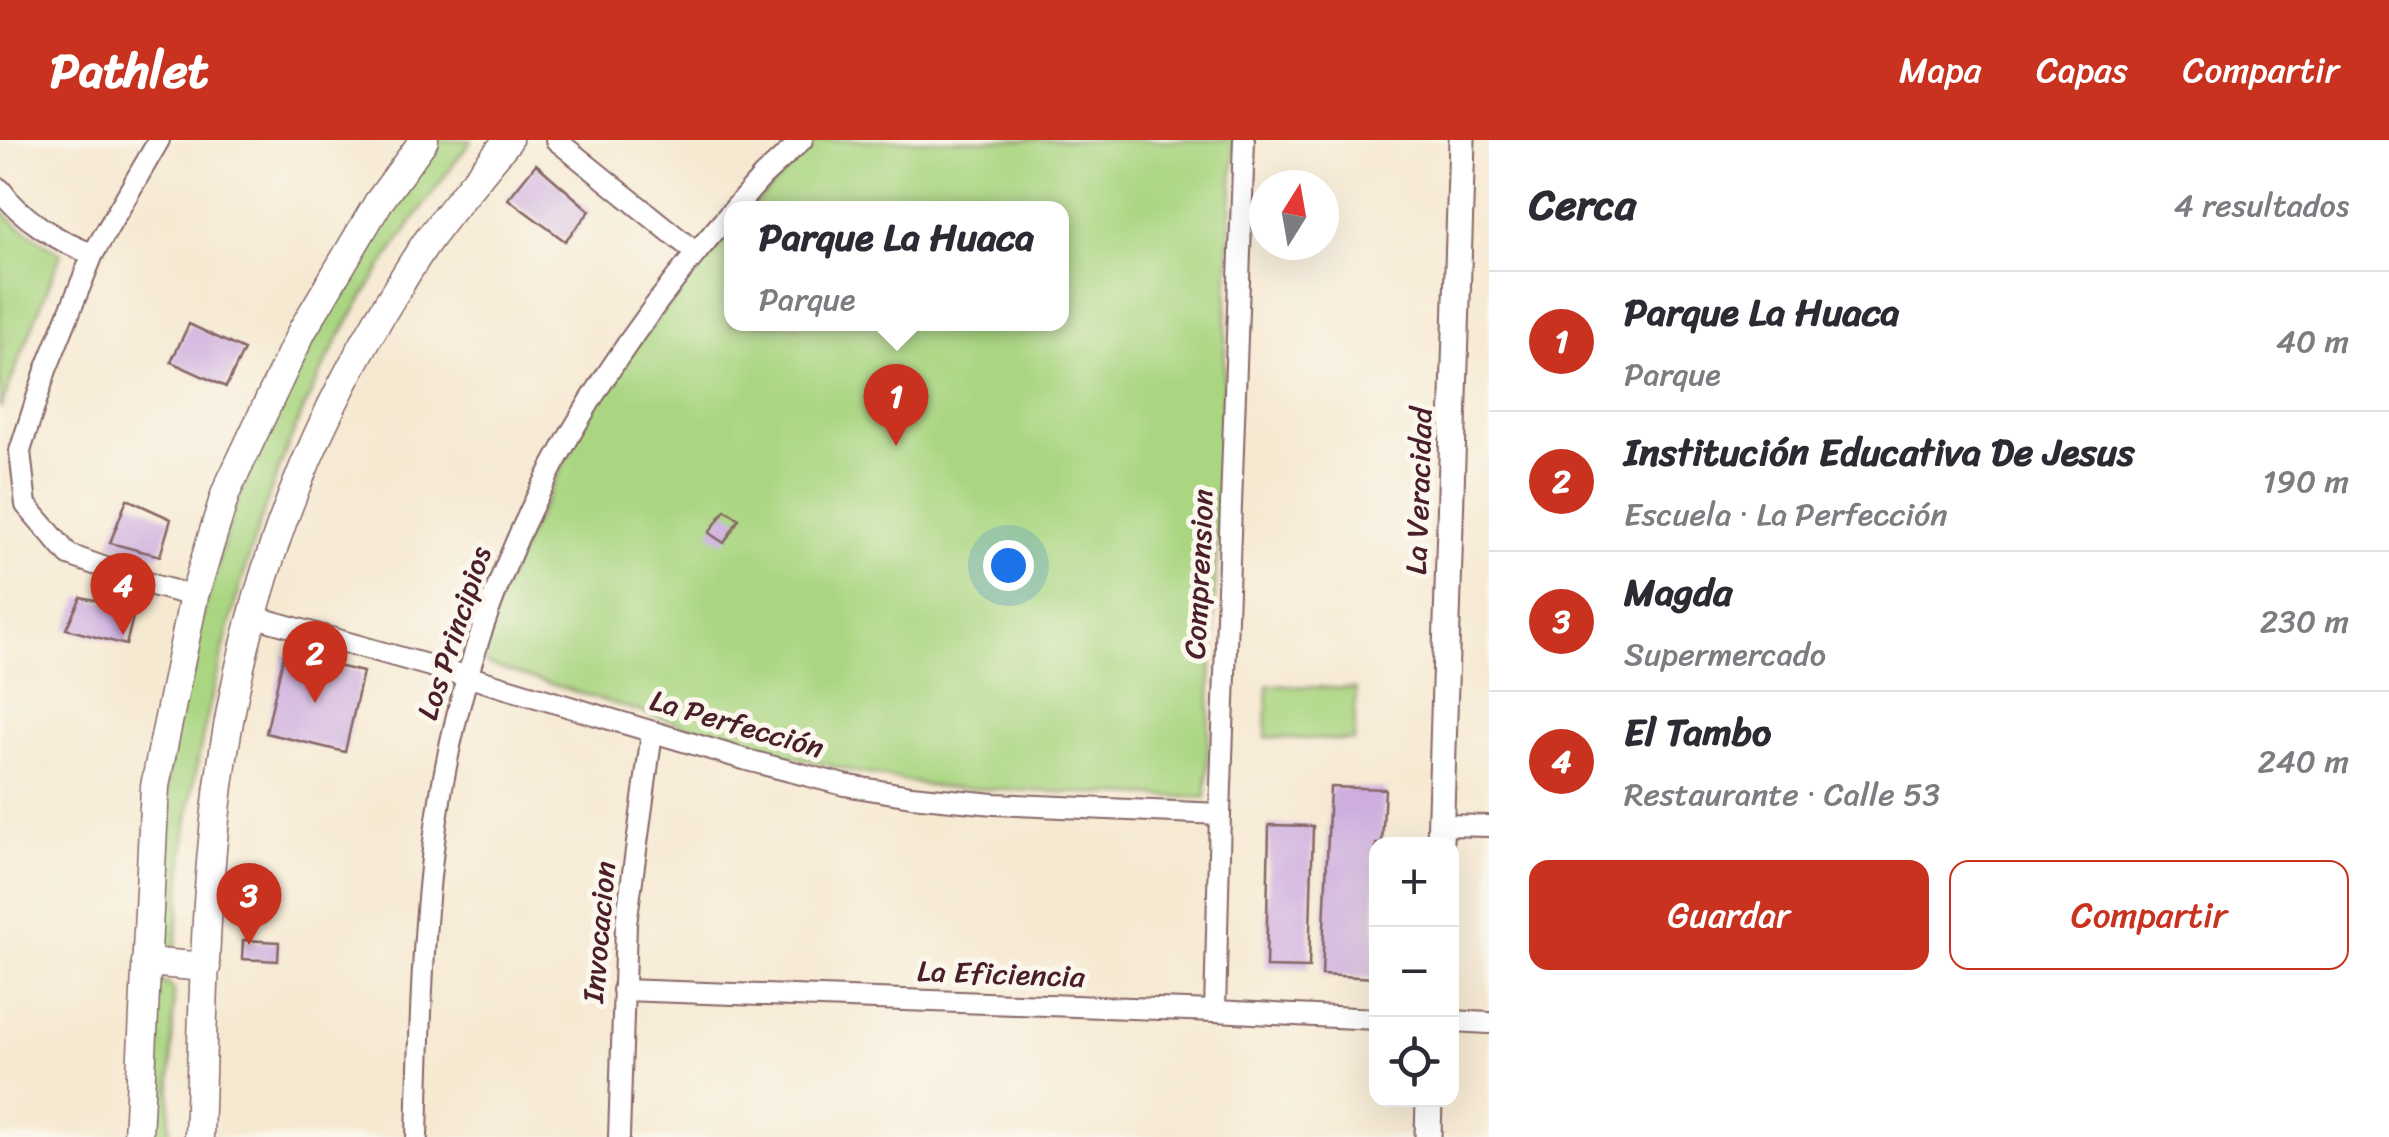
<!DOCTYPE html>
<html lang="es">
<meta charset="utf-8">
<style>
:root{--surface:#fff;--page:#f2f2f3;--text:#2b2b33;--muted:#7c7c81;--line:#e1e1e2;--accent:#c8321e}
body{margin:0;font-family:Sriracha,sans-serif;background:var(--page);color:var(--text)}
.controls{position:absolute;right:30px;bottom:30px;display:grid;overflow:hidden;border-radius:20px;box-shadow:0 10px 40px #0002}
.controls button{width:90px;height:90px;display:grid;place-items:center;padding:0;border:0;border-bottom:2px solid var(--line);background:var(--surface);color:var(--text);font:50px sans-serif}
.compass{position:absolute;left:1249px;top:30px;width:90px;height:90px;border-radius:50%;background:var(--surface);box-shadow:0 10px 40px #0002;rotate:11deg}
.you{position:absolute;left:1008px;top:425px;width:35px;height:35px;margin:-25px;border:8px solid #fff;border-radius:50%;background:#1a73e8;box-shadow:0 0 0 15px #1a73e833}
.badge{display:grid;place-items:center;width:65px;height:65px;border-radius:50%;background:var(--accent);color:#fff;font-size:32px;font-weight:700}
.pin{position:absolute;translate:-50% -82px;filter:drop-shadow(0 2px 5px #0008)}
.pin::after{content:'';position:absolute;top:52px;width:35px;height:30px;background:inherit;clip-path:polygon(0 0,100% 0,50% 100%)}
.popup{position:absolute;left:724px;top:61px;width:345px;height:130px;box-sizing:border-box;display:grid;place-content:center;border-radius:20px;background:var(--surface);filter:drop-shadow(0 2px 8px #0005);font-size:32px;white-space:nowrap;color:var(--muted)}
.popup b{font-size:38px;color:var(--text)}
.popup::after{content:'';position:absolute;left:50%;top:100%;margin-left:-20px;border:20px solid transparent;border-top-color:var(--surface)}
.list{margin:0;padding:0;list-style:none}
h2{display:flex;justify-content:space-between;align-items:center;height:130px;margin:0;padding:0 40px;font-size:42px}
h2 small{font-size:32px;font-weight:400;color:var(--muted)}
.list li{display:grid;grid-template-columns:65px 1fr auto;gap:30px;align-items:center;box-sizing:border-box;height:140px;padding:0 40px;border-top:2px solid var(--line)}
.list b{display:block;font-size:38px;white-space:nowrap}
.list p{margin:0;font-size:32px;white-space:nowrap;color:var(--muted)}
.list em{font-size:32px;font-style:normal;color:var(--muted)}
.actions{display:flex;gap:20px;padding:30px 40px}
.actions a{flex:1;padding:22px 0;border:2px solid var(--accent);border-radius:20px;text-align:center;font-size:35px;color:var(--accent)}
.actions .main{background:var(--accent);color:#fff}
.icon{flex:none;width:55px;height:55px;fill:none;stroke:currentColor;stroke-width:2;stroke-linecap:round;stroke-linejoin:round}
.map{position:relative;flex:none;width:1489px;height:997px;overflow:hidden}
header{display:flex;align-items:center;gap:60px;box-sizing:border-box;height:140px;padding:0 50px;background:var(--accent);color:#fff}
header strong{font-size:48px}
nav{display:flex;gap:55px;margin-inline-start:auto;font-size:35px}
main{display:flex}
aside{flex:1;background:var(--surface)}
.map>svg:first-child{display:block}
.green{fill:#aad682;stroke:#7a7a56;stroke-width:2.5}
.building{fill:#cdaedf}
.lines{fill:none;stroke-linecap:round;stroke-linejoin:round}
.minor-casing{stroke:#866665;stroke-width:24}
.tertiary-casing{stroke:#866665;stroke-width:29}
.secondary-casing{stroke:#866665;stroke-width:31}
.minor{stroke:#fff;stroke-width:20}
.tertiary{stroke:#fff;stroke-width:25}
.secondary{stroke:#fff;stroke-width:28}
.labels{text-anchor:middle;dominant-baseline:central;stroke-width:10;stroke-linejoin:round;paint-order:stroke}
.street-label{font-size:30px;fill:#4a1f2b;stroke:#fbf7ec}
</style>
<header>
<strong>Pathlet</strong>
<nav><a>Mapa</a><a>Capas</a><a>Compartir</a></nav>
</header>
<main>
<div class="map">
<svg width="1489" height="997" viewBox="0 0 1489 997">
<rect width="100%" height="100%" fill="#fbf7ec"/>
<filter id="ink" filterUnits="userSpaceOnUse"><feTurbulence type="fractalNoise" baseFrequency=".01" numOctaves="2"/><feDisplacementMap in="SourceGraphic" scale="20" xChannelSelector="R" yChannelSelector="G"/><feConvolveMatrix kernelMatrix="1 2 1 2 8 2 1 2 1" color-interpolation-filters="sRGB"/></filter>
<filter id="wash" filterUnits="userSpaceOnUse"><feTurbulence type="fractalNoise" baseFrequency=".0048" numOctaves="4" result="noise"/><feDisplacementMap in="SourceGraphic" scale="40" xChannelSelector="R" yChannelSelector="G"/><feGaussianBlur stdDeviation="2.25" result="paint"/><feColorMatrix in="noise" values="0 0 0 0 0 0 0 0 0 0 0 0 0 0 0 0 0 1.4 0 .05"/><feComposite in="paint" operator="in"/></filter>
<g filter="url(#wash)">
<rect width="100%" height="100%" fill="#f6e9d2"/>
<!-- green -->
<path class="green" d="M 436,0 L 472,0 C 428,57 385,119 348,182 C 284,293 244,419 215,544 C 204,588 194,633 188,678 C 182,721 180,764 176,807 L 149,804 L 176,566 L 231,377 L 271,278 L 351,125 Z
M 818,0 L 1234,0 L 1206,658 L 937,647 L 852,631 L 754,607 L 486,524 L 482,509 L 511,429 L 593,266 L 643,195 L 731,92 L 731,184 L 1061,184 L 1061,69 L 751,68 Z
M 0,69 L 15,83 L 61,114 L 0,269 Z
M 1268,545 L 1356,549 L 1354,601 L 1266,597 Z
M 160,842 L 168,844 L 174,851 L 169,997 L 143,997 L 150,845 Z"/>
<g id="blocks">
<!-- building -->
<path class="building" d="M 536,24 L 590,71 L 565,101 L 508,59 Z
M 189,184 L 244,210 L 226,247 L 171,222 Z
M 127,359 L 171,379 L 160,416 L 110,403 Z
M 725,370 L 739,379 L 724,403 L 709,393 Z
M 81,457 L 135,469 L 126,505 L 66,489 Z
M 284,514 L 363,532 L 345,612 L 266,593 Z
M 1330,647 L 1385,649 L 1382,704 L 1376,704 L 1376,838 L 1322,835 Z
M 1269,685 L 1313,686 L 1309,828 L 1266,827 Z
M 243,800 L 279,802 L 278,821 L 242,819 Z"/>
</g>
</g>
<g filter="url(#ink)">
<use href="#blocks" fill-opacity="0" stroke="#866665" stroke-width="2.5"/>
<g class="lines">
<!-- minor casing -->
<g class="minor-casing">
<path id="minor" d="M 159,0 L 93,114 L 46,230 L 20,311 L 26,365 L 69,415 L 156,446 L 194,456
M 556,0 L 695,112
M 0,49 C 20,78 61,103 93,114
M 734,69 L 763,36 L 802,0
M 252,476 L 466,536 L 747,620 L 844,645 L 911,656 L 994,664 L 1220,674
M 1441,685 L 1489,686
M 623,850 L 1215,871 L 1376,879
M 1215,871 L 1220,674 L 1244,0
M 1452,881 L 1489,883
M 417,997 C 420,893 422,789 436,686 C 468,450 575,249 731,72
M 619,997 L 626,784 L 652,593"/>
</g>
<!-- tertiary casing -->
<g class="tertiary-casing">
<path id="tertiary" d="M 1440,704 L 1462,0
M 1428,997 L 1429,960"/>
</g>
<!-- secondary casing -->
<g class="secondary-casing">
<path id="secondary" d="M 146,822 L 206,827
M 138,997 L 155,646 L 194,456 L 226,352 L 302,191 L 378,63 L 424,0
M 199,997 C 204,859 204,718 229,581 C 256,429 313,283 395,152 C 407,133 418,113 432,95 C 456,62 483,32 508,0"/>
</g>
<!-- minor -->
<use href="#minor" class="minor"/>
<!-- tertiary -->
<use href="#tertiary" class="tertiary"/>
<!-- secondary -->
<use href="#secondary" class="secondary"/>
</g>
</g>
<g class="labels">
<!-- street labels -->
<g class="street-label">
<text transform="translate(1419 351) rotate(-88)">La Veracidad</text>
<text transform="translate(1199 434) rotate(-87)">Comprension</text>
<text transform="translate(454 493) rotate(-72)">Los Principios</text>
<text transform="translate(737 584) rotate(16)">La Perfección</text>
<text transform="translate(599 792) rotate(-85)">Invocacion</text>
<text transform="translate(1001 834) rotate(2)">La Eficiencia</text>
</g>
</g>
</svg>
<div class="controls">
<button>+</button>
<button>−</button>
<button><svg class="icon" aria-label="locate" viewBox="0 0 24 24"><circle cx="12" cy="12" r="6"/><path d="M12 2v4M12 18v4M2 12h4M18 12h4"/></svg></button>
</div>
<svg class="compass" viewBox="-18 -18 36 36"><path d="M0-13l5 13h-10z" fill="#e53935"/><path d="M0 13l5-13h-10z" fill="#7c7c81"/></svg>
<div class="you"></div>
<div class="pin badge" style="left:896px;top:306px">1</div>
<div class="popup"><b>Parque La Huaca</b>Parque</div>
<div class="pin badge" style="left:315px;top:563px">2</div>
<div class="pin badge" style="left:249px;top:805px">3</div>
<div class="pin badge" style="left:123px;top:495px">4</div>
</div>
<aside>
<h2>Cerca<small>4 resultados</small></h2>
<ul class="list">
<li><span class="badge">1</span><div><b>Parque La Huaca</b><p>Parque</p></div><em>40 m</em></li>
<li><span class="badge">2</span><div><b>Institución Educativa De Jesus</b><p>Escuela · La Perfección</p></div><em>190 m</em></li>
<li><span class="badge">3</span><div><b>Magda</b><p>Supermercado</p></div><em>230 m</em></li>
<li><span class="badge">4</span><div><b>El Tambo</b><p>Restaurante · Calle 53</p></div><em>240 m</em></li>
</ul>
<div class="actions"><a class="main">Guardar</a><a>Compartir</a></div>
</aside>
</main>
